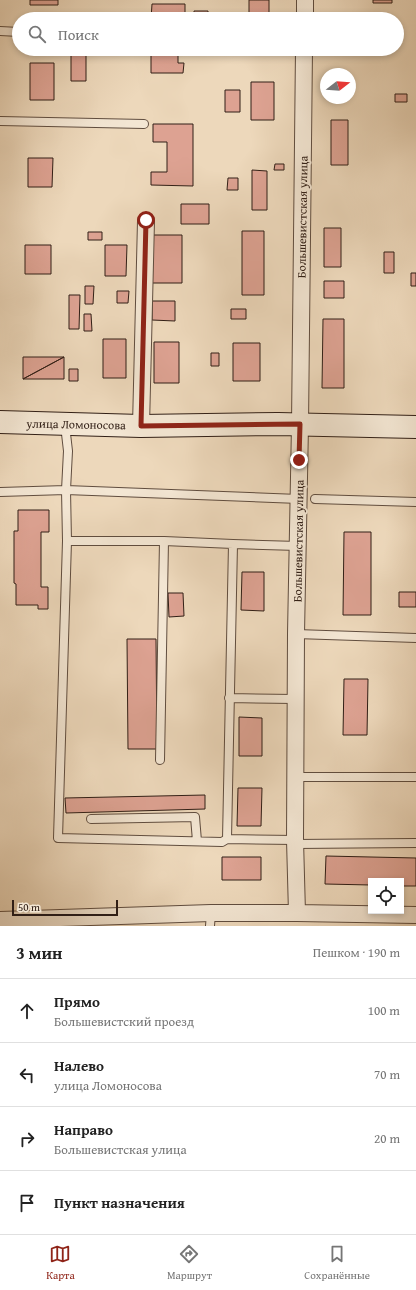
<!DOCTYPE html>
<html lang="ru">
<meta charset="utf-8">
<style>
:root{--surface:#fff;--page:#f2f2f2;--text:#222;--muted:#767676;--line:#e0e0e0;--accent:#8f2418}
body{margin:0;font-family:"Gentium Book Plus",serif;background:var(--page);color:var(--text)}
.controls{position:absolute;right:12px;bottom:12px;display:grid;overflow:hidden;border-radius:0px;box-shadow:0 2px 6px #0003}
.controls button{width:36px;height:36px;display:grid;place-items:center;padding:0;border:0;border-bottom:1px solid var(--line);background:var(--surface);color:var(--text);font:20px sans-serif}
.compass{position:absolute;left:320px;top:68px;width:36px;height:36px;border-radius:50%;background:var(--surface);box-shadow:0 2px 6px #0003;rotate:73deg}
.scale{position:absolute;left:12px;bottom:10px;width:106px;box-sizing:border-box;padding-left:4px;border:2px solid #311f16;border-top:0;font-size:11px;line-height:14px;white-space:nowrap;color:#311f16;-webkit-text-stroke:3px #f3e6d3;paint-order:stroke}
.stop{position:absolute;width:12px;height:12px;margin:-9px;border:3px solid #8f2418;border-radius:50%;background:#fff}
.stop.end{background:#8f2418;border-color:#fff;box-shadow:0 1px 4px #0008}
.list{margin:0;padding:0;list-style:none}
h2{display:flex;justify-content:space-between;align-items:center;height:52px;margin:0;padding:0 16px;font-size:17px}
h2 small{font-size:13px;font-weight:400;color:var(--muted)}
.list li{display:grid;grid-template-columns:26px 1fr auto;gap:12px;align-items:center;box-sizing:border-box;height:64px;padding:0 16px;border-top:1px solid var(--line)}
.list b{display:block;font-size:15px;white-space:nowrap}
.list p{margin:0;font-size:13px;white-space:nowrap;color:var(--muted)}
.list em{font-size:13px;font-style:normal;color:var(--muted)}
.icon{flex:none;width:22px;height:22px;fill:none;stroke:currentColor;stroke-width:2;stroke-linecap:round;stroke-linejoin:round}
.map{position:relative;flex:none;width:416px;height:926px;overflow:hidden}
.search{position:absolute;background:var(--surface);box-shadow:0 2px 6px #0003;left:12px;right:12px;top:12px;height:44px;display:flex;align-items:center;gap:10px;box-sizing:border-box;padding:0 14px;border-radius:22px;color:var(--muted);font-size:15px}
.sheet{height:308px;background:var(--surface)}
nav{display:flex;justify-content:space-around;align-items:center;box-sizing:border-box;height:56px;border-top:1px solid var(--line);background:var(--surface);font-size:11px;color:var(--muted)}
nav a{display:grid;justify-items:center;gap:2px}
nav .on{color:var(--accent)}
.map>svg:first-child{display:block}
.building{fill:#dda292;stroke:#311f16}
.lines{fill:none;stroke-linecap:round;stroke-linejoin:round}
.service-casing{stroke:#604d3f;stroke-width:10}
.minor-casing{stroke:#604d3f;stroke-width:18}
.secondary-casing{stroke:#311f16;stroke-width:24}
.service{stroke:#f3e6d3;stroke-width:8}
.minor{stroke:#f3e6d3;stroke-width:16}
.secondary{stroke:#f3e6d3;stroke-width:22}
.route{stroke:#8f2418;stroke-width:5}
.labels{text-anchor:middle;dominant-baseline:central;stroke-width:4;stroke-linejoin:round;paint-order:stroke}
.street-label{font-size:12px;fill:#311f16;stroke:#f3e6d3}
</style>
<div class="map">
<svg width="416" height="926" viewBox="0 0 416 926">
<rect width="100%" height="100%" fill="#edd8bb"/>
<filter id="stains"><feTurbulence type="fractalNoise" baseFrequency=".005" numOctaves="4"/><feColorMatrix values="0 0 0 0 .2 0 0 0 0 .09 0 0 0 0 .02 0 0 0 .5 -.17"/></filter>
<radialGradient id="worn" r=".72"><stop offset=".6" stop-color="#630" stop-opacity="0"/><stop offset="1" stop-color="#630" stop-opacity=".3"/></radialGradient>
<!-- building -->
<path class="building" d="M 30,0 L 58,0 L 58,5 L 30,5 Z
M 249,0 L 269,0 L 269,19 L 249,19 Z
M 373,0 L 392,0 L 392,3 L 373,3 Z
M 152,4 L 185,4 L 185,14 L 178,14 L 178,19 L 151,19 Z
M 194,11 L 208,11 L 208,19 L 194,19 Z
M 151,49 L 178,49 L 178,63 L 184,63 L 183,73 L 151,73 Z
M 328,49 L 347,49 L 347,52 L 328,52 Z
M 71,50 L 86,50 L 86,81 L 71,81 Z
M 30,63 L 54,63 L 54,100 L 30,100 Z
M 251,82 L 274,82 L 274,120 L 251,120 Z
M 225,90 L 240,90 L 240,112 L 225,112 Z
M 395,94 L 407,94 L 407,102 L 395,102 Z
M 331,120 L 348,120 L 348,165 L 331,165 Z
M 153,124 L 193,124 L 193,186 L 151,185 L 151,172 L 167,172 L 167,142 L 153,142 Z
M 28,158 L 53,158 L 52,187 L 28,187 Z
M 275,164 L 284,164 L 284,170 L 274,170 Z
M 252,170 L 267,171 L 267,210 L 252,210 Z
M 228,178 L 238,178 L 238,190 L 227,190 Z
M 181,204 L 209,204 L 209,224 L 181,224 Z
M 324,228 L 341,228 L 341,267 L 324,267 Z
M 242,231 L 264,231 L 264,295 L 242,295 Z
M 88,232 L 102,232 L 102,240 L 88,240 Z
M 152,235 L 182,235 L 182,283 L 152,283 Z
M 25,245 L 51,245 L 51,274 L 25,274 Z
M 105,245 L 127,245 L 126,276 L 105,276 Z
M 384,252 L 394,252 L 394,273 L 384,273 Z
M 411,273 L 416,273 L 416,286 L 411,286 Z
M 324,281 L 344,281 L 344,298 L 324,298 Z
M 85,286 L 94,286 L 93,304 L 85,304 Z
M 117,291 L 129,291 L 128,303 L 117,303 Z
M 69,295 L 80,295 L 79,329 L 69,329 Z
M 152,301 L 175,301 L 175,321 L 152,320 Z
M 231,309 L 246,309 L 246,319 L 231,319 Z
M 84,314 L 91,314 L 92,331 L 84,331 Z
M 323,319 L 344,319 L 344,388 L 322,388 Z
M 103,339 L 126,339 L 126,378 L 103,378 Z
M 154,342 L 179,342 L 179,383 L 154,383 Z
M 233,343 L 260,343 L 260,381 L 233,381 Z
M 211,353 L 219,353 L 219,366 L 211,366 Z
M 23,357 L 64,357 L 23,379 Z
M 64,357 L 64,379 L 23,379 Z
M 69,369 L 78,369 L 78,381 L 69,381 Z
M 18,510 L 49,510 L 49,532 L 41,532 L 41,587 L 48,587 L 48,609 L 38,609 L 38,605 L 16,605 L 16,584 L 14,583 L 14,531 L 18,531 Z
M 344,532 L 371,532 L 371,615 L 343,615 Z
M 242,572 L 264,572 L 264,611 L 241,610 Z
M 399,592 L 416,592 L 416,607 L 399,607 Z
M 168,593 L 183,593 L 184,616 L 169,617 Z
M 127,639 L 156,639 L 157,749 L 128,749 Z
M 344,679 L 368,679 L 367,735 L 343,735 Z
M 239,717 L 262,718 L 262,756 L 239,756 Z
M 238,788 L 262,788 L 261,826 L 237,826 Z
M 205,795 L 205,809 L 66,813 L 65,798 Z
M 326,856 L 416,858 L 416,886 L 401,886 L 401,881 L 371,881 L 371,885 L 325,884 Z
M 222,857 L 261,857 L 261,880 L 222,880 Z"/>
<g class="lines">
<!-- service casing -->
<g class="service-casing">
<path id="service" d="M 0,31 L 19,32
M 0,121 L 144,124
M 65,425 L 68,451 L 66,490 L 67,541 L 58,838 L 222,842 L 227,839 L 295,840
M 0,492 L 66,490 L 299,499
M 315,499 L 416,502
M 67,541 L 164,541 L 233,544 L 298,546
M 296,634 L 416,638
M 229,698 L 295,699
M 160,760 L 164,541
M 295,777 L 416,777
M 91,819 L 195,817 L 197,841
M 227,839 L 233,544
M 295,844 L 416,843
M 210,926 L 211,913"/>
</g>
<!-- minor casing -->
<g class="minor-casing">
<path id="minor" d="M 305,19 L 305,0
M 141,426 L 146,221
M 297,913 L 295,840 L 296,634 L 300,425 L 304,49
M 0,920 L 211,913 L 297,913 L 416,915"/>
</g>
<!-- secondary casing -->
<g class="secondary-casing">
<path id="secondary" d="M 0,422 L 141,426 L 278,424 L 416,427"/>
</g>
<!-- service -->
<use href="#service" class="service"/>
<!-- minor -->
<use href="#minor" class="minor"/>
<!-- secondary -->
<use href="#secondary" class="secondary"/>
</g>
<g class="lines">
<!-- route -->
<path class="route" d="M 146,220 L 141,426 L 300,424 L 299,460"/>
</g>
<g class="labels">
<!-- street labels -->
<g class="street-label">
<text transform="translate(302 217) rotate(-89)">Большевистская улица</text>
<text transform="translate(76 424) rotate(1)">улица Ломоносова</text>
<text transform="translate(298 541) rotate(-89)">Большевистская улица</text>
</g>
</g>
<rect width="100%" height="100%" filter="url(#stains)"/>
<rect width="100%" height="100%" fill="url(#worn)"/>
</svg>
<div class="controls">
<button><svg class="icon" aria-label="locate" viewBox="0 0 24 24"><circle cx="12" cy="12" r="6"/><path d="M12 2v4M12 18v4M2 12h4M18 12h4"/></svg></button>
</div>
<svg class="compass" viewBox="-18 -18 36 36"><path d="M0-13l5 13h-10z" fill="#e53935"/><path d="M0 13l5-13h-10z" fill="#767676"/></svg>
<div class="scale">50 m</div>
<div class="stop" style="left:146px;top:220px"></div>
<div class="stop end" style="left:299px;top:460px"></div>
<div class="search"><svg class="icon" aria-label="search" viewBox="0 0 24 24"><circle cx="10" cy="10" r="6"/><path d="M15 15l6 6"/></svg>Поиск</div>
</div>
<section class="sheet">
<h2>3 мин<small>Пешком · 190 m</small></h2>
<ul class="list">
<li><svg class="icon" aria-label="ahead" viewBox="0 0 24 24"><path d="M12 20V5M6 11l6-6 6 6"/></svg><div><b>Прямо</b><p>Большевистский проезд</p></div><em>100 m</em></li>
<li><svg class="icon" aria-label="left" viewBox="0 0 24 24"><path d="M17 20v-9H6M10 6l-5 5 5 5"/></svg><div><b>Налево</b><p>улица Ломоносова</p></div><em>70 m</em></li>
<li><svg class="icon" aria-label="right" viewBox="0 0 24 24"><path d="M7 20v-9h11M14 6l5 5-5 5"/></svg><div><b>Направо</b><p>Большевистская улица</p></div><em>20 m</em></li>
<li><svg class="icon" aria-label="arrive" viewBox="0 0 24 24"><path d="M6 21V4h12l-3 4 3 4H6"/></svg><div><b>Пункт назначения</b></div></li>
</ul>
</section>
<nav>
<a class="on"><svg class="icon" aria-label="map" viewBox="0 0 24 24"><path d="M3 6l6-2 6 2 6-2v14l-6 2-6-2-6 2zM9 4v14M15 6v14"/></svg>Карта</a>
<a><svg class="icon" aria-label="directions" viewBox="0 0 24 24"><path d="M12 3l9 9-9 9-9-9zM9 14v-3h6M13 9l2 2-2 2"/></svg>Маршрут</a>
<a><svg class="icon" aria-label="saved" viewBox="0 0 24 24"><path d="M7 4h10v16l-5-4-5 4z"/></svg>Сохранённые</a>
</nav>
